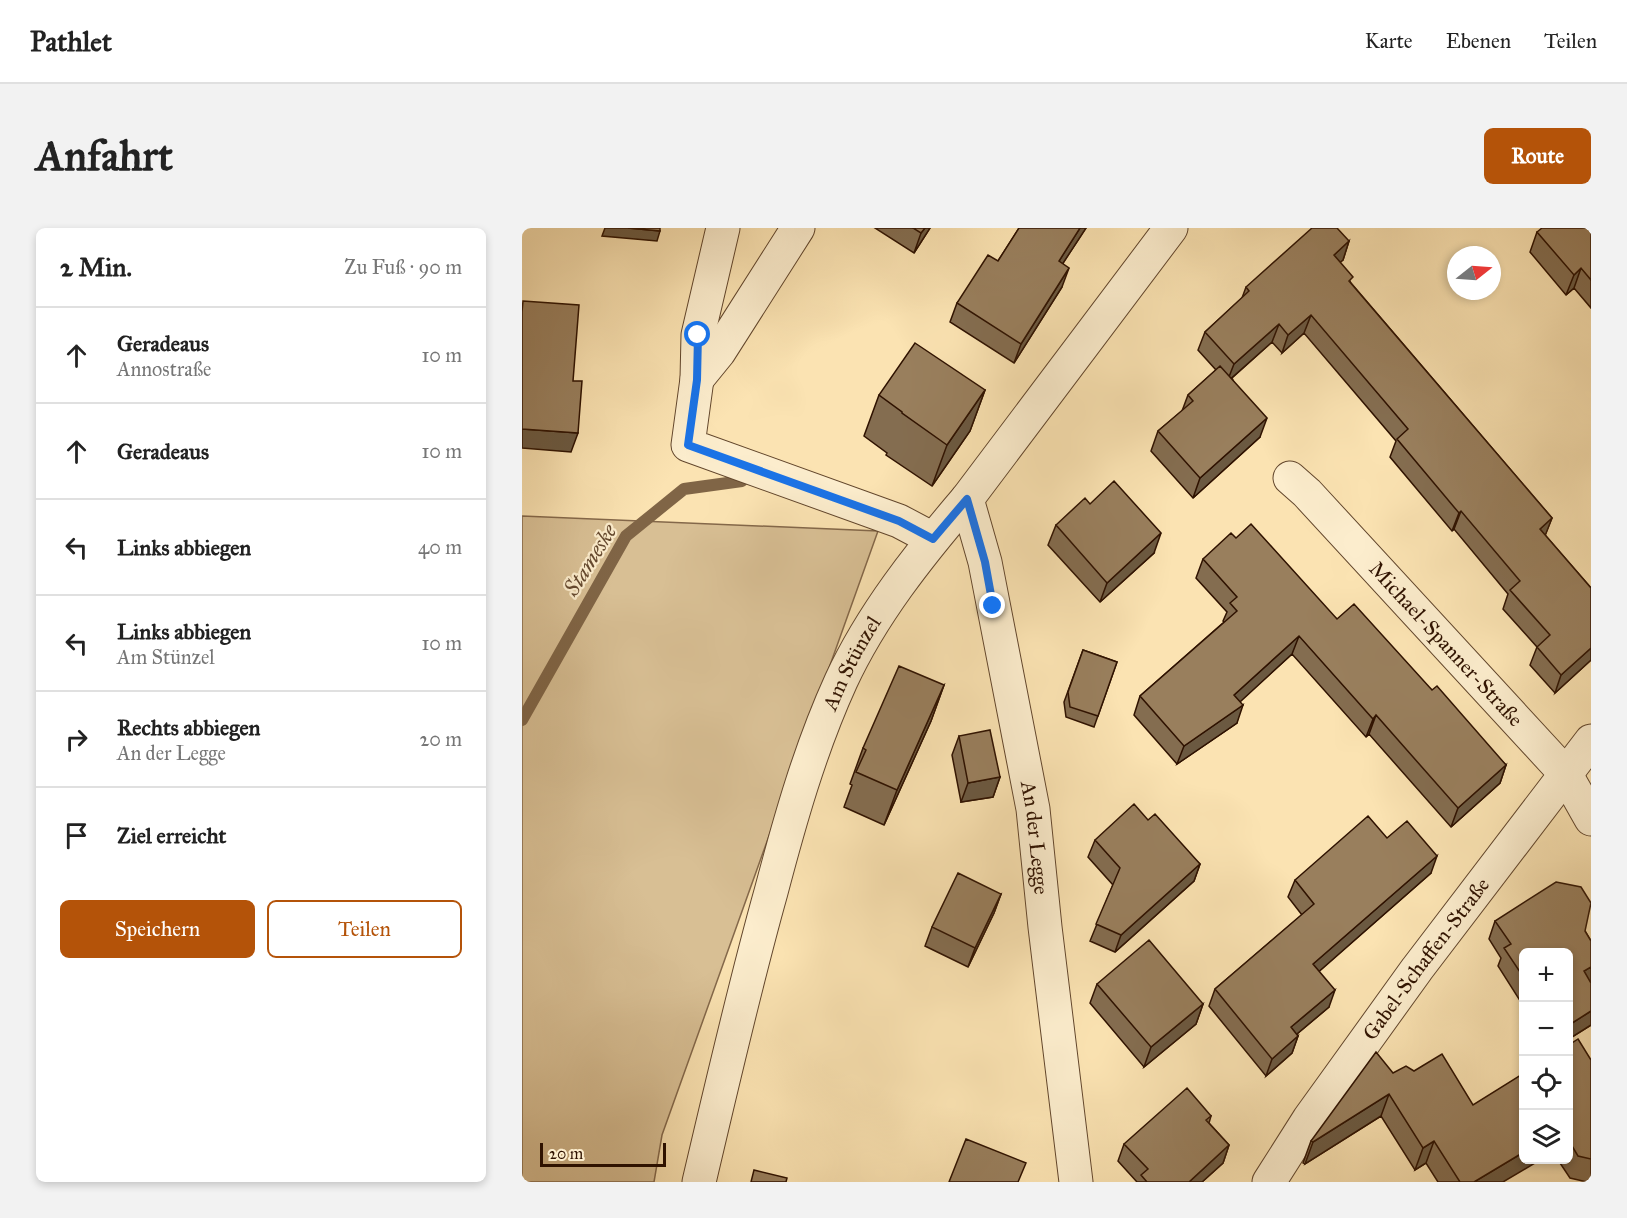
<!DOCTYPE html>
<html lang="de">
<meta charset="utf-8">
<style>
:root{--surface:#fff;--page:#f2f2f2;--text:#222;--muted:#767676;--line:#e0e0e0;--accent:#b45309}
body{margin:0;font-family:"IM FELL Great Primer",serif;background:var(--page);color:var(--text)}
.controls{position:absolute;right:18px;bottom:18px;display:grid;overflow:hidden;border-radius:9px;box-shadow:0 3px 9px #0003}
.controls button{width:54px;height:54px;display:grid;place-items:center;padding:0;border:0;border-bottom:2px solid var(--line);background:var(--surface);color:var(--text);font:30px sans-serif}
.compass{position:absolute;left:925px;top:18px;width:54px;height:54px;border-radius:50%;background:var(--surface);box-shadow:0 3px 9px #0003;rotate:73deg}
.scale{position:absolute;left:18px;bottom:15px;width:126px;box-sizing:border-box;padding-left:6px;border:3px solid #2f1200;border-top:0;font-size:16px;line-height:21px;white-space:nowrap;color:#2f1200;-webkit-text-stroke:4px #fcedcd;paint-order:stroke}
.stop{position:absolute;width:18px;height:18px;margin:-14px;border:4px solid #1a73e8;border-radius:50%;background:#fff}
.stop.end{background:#1a73e8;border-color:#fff;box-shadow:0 2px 6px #0008}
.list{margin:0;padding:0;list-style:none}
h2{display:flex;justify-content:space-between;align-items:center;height:78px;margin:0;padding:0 24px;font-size:26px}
h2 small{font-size:20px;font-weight:400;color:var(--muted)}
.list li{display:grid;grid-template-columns:39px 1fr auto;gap:18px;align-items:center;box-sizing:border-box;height:96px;padding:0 24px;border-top:2px solid var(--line)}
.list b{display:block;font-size:22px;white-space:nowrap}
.list p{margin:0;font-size:20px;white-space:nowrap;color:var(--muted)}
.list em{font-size:20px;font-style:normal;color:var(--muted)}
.actions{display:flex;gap:12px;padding:18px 24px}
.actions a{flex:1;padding:14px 0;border:2px solid var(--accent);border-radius:9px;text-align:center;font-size:21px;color:var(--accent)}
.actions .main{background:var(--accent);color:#fff}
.icon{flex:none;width:33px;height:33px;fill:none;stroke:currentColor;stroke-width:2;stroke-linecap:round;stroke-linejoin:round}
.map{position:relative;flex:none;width:1069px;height:954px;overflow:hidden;border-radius:9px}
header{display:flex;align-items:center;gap:36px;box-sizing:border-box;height:84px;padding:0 30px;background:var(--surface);border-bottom:2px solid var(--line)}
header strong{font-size:28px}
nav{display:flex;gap:33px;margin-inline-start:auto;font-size:21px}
.intro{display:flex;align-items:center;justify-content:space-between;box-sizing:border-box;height:144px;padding:0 36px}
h1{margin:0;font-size:42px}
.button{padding:15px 27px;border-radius:9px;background:var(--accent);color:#fff;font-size:21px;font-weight:700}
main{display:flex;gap:36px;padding:0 36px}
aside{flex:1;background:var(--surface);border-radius:9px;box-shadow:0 3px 9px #0003}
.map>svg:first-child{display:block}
.green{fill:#d8bf94;stroke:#84684a;stroke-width:1.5}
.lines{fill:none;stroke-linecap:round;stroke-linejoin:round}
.stream{stroke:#806546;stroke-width:12}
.minor-casing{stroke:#62462c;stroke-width:35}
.minor{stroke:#fcedcd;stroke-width:33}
.wall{fill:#846d50;stroke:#2f1200;stroke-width:1.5}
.shaded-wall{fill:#6b5941;stroke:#2f1200;stroke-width:1.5}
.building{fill:#997f5d;stroke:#2f1200;stroke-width:1.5}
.route{stroke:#1a73e8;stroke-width:8}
.labels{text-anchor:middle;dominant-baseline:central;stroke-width:4.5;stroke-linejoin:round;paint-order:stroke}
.street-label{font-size:21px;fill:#2f1200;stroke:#fcedcd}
.water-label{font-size:22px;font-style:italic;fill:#65492f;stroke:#fcedcd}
</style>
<header>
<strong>Pathlet</strong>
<nav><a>Karte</a><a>Ebenen</a><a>Teilen</a></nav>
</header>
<div class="intro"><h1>Anfahrt</h1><a class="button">Route</a></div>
<main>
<aside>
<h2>2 Min.<small>Zu Fuß · 90 m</small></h2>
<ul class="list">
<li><svg class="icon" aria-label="ahead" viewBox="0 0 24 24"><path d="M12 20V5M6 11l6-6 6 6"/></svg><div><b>Geradeaus</b><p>Annostraße</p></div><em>10 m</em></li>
<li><svg class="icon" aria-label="ahead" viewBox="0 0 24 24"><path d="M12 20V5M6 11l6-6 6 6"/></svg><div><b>Geradeaus</b></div><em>10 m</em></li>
<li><svg class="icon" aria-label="left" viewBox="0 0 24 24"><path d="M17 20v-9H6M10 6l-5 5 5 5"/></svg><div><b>Links abbiegen</b></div><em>40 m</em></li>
<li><svg class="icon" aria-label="left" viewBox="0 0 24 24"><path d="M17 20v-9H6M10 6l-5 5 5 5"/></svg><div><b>Links abbiegen</b><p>Am Stünzel</p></div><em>10 m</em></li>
<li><svg class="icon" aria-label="right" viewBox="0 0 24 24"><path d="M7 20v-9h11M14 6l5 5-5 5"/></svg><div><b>Rechts abbiegen</b><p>An der Legge</p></div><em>20 m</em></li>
<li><svg class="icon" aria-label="arrive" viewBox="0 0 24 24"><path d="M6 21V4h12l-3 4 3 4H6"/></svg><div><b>Ziel erreicht</b></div></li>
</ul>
<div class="actions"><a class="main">Speichern</a><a>Teilen</a></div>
</aside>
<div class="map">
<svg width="1069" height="954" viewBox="0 0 1069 954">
<rect width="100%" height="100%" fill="#fbe3b2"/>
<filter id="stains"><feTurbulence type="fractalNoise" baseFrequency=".00333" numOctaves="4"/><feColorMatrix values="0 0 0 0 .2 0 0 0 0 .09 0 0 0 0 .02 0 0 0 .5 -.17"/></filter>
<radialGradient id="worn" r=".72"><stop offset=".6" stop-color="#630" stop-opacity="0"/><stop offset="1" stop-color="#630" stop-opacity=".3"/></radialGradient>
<!-- green -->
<path class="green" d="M 0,288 L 356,303 L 140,907 L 132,954 L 0,954 Z"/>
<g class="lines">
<!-- stream -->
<path class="stream" d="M 0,492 L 104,308 L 162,261 L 220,253"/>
<!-- minor casing -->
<g class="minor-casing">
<g id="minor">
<path d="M 201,0 L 176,107 L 175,151 L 166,217 L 377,293 L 411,311"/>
<path d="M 175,151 L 197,124 L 276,0"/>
<path id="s1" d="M 768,250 L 785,265 L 1043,545 L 1069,591"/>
<path id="s2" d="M 445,271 L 463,334 L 511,581 L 523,699 L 554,954"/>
<path id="s3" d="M 177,954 C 200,857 222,760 249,664 C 268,592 288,521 319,453 C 350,386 397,327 445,271 L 649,0"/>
<path id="s4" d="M 747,954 L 787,891 L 895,741 L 1069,513"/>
</g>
</g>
<!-- minor -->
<use href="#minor" class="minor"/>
</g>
<!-- wall -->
<path class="wall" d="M 353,0 L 408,0 L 392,25 Z
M 497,0 L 564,0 L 541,35 L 540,59 L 492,135 L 428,94 L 435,75 L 476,33 Z
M 1069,0 L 1069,80 L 1052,60 L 1044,67 L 1008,24 L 1015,4 Z
M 827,13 L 821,32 L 818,34 L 829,55 L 1030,290 L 1023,307 L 1069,360 L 1069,432 L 1033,465 L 1008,437 L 1015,419 L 981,381 L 986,366 L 932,301 L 930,303 L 868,229 L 874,213 L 782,105 L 760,125 L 750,114 L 710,150 L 738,209 L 671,270 L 629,223 L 636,203 L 660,183 L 666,167 L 694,142 L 676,122 L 683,104 L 720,70 L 724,59 Z
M 463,162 L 448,203 L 410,258 L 364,227 L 365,225 L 342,208 L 357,167 Z
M 534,297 L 632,325 L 578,374 L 526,317 Z
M 714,310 L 815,391 L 910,462 L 984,537 L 978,555 L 929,599 L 847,506 L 844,509 L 770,426 L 718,473 L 715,495 L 655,536 L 612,487 L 618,468 L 702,394 L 701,393 L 705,384 L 674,350 L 681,331 Z
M 561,422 L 595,434 L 572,499 L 544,489 L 542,474 Z
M 422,457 L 409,493 L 362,597 L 322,579 L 330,557 L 328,556 L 341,520 Z
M 437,508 L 478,549 L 471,569 L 439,574 L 430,527 Z
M 626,592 L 678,636 L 672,653 L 593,724 L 568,713 L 591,657 L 566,629 L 573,612 Z
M 865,610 L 909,645 L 797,743 L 807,779 L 775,806 L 776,808 L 770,825 L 744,848 L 687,778 L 693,761 L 780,687 L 766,669 L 773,652 Z
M 479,666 L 472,685 L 446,739 L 403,718 L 410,699 Z
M 973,693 L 1063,703 L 1069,713 L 1069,753 L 1068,753 L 1069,797 L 1047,811 L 1047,724 L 1002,724 L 1002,779 L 976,738 L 979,730 L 967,711 Z
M 575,756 L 681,776 L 674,796 L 622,839 L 568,775 Z
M 1047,817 L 1069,832 L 1069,954 L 1065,954 L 1048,950 L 1036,932 L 1047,932 Z
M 871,845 L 981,954 L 916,954 L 904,935 L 893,942 L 859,888 L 783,936 L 781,935 L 789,913 Z
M 689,888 L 687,895 L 707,917 L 701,935 L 680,954 L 615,954 L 596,933 L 602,916 Z"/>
<!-- shaded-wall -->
<path class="shaded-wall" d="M 83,0 L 106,0 L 138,3 L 135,13 L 80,8 Z
M 403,0 L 408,0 L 392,25 L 399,5 Z
M 558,0 L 564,0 L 530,52 L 537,33 Z
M 827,13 L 821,32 L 805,45 L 812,27 Z
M 547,40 L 540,59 L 492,135 L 499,116 Z
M 1059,40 L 1052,60 L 1044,67 L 1052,47 Z
M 789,87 L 782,105 L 760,125 L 766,107 Z
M 757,96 L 750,114 L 705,154 L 712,136 Z
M 463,162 L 448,203 L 410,258 L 425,217 Z
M 745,190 L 738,209 L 671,270 L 678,250 Z
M 0,201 L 56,205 L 49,224 L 0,220 Z
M 939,283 L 932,301 L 930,303 L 937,285 Z
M 1030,290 L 1023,308 L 1018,301 Z
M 639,305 L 632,325 L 578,374 L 585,355 Z
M 777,408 L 770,426 L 706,485 L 712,467 Z
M 1069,420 L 1069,432 L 1033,465 L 1039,447 Z
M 422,457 L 409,493 L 362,597 L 375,562 Z
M 721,477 L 715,495 L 655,536 L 662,518 Z
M 854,487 L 847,506 L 844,509 L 851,491 Z
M 984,537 L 978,555 L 929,599 L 936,580 Z
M 478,549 L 471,569 L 439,574 L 446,555 Z
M 915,628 L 909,645 L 785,754 L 791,736 Z
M 678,636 L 672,653 L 593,724 L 599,707 Z
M 479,666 L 472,685 L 446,739 L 453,720 Z
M 1069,739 L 1069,753 L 1055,762 L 1062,743 Z
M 813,762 L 807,779 L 763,816 L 769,799 Z
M 681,776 L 674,796 L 622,839 L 629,819 Z
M 1069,783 L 1069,797 L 1047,811 L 1047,797 Z
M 776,808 L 770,825 L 744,848 L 750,831 Z
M 867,866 L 859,888 L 783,936 L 791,914 Z
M 912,913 L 904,935 L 893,942 L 901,920 Z
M 707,917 L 701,935 L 680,954 L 667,954 Z
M 1002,924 L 1002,932 L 1018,932 L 981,954 L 952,954 Z"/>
<!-- building -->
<path class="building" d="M 106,0 L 138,0 L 138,3 Z
M 391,0 L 403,0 L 399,5 Z
M 497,0 L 558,0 L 537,33 L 547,40 L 499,116 L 435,75 L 466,27 L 476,33 Z
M 790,0 L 815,0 L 827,13 L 812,27 L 831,49 L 827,53 L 1030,290 L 1018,301 L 1069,360 L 1069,420 L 1039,447 L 1015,419 L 1028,407 L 988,362 L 998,353 L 939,283 L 937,285 L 875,211 L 886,201 L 789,87 L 766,107 L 757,96 L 712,136 L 683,104 L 727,63 L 724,59 Z
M 1020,0 L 1069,0 L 1069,52 L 1059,40 L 1052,47 L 1015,4 Z
M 1,73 L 57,77 L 51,153 L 60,153 L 56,205 L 0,201 L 0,84 Z
M 393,115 L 463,162 L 425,217 L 380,185 L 380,184 L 357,167 Z
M 698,138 L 745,190 L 678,250 L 636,203 L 671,173 L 666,167 Z
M 592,253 L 639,305 L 585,355 L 534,297 L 563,270 L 568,276 Z
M 729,296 L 815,391 L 832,376 L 910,462 L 915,458 L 984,537 L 936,580 L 854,487 L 851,491 L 777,408 L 712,467 L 721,477 L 662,518 L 618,468 L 715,383 L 708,375 L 715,369 L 681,331 L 709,305 L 714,310 Z
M 561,422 L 595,434 L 576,488 L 548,479 L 546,464 Z
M 377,438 L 422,457 L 375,562 L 334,544 L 344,522 L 341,520 Z
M 468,502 L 478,549 L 446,555 L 437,508 Z
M 612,576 L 626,592 L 633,586 L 678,636 L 599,707 L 574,696 L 598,640 L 573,612 Z
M 846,588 L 865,610 L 885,593 L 915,628 L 791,736 L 813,762 L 769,799 L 776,808 L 750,831 L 693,761 L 792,676 L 773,652 Z
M 436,645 L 479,666 L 453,720 L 410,699 Z
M 1034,654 L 1059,659 L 1069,675 L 1063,703 L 1069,713 L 1069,739 L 1062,743 L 1069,755 L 1069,783 L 1047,797 L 1047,724 L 1002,724 L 1002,750 L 982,720 L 989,716 L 973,693 Z
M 627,712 L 681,776 L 629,819 L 575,756 Z
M 1056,811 L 1069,832 L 1069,931 L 1056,928 L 1047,913 L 1047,817 Z
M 854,824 L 871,845 L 884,838 L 892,843 L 920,826 L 951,877 L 1002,845 L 1002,924 L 952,954 L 938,954 L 912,913 L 901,920 L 867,866 L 791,914 L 789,913 Z
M 665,860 L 689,888 L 684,892 L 707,917 L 667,954 L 625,954 L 619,947 L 626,941 L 602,916 Z
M 444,911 L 504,935 L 496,954 L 427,954 Z
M 232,942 L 265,950 L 264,954 L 229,954 Z"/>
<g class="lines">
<!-- route -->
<path class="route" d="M 176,107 L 175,152 L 166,217 L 377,293 L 411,311 L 445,271 L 463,334 L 471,378"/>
</g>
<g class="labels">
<!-- street labels -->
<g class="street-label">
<text stroke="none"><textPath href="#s1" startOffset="228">Michael-Spanner-Straße</textPath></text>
<text stroke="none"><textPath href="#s3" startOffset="542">Am Stünzel</textPath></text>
<text stroke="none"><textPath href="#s2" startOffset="346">An der Legge</textPath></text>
<text stroke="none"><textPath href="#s4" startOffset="273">Gabel-Schaffen-Straße</textPath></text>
</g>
<!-- water labels -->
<g class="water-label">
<text transform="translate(68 332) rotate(-58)">Stameske</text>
</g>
</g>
<rect width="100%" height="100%" filter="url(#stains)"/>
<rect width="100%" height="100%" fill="url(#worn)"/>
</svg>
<div class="controls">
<button>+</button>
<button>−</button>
<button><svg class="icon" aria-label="locate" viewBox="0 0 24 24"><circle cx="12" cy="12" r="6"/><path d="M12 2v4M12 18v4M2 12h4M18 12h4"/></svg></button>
<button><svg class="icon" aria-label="layers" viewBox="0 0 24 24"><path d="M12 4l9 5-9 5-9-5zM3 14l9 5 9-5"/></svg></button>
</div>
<svg class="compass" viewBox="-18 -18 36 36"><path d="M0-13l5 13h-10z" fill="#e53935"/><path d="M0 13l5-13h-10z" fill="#767676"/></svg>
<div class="scale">20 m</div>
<div class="stop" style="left:176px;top:107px"></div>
<div class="stop end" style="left:471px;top:378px"></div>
</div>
</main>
